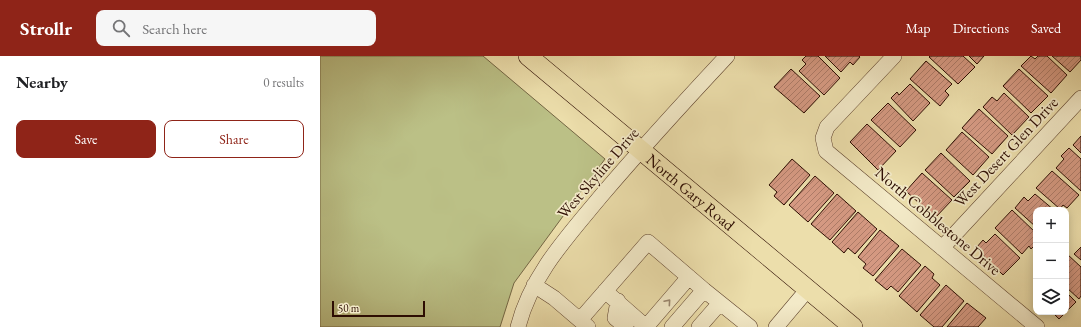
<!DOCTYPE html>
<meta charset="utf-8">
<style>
:root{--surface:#fff;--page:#f6f6f6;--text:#202124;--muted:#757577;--line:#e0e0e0;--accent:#8f2418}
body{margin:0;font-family:"EB Garamond",serif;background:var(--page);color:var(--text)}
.controls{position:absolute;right:12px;bottom:12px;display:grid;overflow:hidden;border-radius:8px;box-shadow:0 2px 10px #0003}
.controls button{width:36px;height:36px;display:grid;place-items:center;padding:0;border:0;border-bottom:1px solid var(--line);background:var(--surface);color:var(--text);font:20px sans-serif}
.scale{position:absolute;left:12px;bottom:10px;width:93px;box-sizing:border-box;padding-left:4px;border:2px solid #2d0d02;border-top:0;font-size:11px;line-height:14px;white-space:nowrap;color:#2d0d02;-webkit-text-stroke:3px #f3eac8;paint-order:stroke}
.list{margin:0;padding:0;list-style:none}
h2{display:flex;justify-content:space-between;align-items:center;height:52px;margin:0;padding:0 16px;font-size:17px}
h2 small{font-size:13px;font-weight:400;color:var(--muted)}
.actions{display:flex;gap:8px;padding:12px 16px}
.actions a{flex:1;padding:9px 0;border:1px solid var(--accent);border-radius:8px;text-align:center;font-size:14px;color:var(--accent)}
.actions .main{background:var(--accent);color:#fff}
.icon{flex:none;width:22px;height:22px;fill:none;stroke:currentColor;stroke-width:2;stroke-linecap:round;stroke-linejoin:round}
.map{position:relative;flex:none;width:761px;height:271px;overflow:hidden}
header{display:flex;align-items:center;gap:24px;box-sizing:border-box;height:56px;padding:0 20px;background:var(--accent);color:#fff}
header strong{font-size:19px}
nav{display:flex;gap:22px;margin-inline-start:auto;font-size:14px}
.search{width:280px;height:36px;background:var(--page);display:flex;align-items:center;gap:10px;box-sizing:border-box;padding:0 14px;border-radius:8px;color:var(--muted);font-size:15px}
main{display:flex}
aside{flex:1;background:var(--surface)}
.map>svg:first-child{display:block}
.green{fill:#bbc086;stroke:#746644}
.building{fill:url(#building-hatch);stroke:#2d0d02}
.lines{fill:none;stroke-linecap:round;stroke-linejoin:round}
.minor-casing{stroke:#5d412c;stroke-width:16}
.major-casing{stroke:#2d0d02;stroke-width:20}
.minor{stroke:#f3eac8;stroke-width:15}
.major{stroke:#ecdeab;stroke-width:19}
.oneway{stroke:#9a876f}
.labels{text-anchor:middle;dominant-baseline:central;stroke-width:3.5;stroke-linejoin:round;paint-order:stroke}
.street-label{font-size:16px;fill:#2d0d02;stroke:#f3eac8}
</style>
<header>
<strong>Strollr</strong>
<div class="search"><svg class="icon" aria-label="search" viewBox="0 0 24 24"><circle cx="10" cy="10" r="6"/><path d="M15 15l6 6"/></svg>Search here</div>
<nav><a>Map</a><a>Directions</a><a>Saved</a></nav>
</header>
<main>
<aside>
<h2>Nearby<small>0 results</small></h2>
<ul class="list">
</ul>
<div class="actions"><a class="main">Save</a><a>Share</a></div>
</aside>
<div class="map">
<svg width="761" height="271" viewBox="0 0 761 271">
<defs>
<pattern id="building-hatch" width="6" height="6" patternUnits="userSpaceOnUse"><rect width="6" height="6" fill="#d59982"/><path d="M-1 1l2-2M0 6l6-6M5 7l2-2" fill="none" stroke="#ad7b68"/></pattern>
</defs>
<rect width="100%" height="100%" fill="#ecdeab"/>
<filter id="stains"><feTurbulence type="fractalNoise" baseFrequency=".005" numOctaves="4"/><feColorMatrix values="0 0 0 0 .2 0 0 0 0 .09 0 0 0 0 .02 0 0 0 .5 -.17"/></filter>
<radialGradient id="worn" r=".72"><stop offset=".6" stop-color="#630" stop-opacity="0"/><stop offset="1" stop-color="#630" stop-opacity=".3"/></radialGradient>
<!-- green -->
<path class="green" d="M 0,0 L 163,0 L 285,103 L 194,227 L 180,271 L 0,271 Z"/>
<!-- building -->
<path class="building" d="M 486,0 L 498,0 L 520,22 L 504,39 L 479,15 L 486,8 L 482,4 Z
M 505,0 L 539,0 L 540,1 L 533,9 L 530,6 L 521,16 Z
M 610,0 L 643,0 L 655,11 L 638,28 L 609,1 Z
M 649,0 L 664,0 L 657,8 Z
M 711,0 L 715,3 L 718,0 L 727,0 L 747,19 L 731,37 L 701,10 Z
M 732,0 L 761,0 L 761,4 L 750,16 Z
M 606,5 L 632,28 L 625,35 L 629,39 L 620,50 L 590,23 Z
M 471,13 L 500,40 L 484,57 L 454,31 Z
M 699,13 L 728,40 L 711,57 L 683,30 Z
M 590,28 L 610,47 L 593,65 L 571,42 L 577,36 L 579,39 Z
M 684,37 L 709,61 L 692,79 L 663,51 L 672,41 L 677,45 Z
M 568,47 L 596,74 L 580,91 L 551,64 Z
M 659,53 L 688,80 L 672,98 L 642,72 Z
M 547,68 L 576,95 L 558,114 L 530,86 Z
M 642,76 L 669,101 L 653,119 L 626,94 Z
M 761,80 L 761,97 L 753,89 Z
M 749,92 L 761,103 L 761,135 L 736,112 L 744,103 L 741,100 Z
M 621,97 L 650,125 L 634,141 L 605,114 Z
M 472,103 L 490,119 L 464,149 L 454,140 L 457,136 L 449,129 Z
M 732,115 L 759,139 L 747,152 L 743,149 L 740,153 L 716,132 Z
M 602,117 L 632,144 L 615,162 L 586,135 Z
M 495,120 L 514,137 L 488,166 L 469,149 Z
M 517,138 L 536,155 L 510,184 L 491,168 Z
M 715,138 L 734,154 L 716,154 L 716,171 L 695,152 L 704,141 L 708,145 Z
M 692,154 L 716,177 L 716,188 L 711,193 L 709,190 L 702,198 L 675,172 Z
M 538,156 L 557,173 L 535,198 L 528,192 L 524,197 L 512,186 Z
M 560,174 L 579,190 L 553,220 L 543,212 L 546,208 L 538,201 Z
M 675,178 L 700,202 L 683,219 L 656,192 L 663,184 L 666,187 Z
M 761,191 L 761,204 L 754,198 Z
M 582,193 L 601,209 L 578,236 L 571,230 L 567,234 L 555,224 Z
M 747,198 L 761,211 L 761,240 L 759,243 L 746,231 L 746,200 Z
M 605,210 L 614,218 L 612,222 L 620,229 L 597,256 L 579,240 Z
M 626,229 L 644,245 L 622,271 L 614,271 L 600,259 Z
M 746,236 L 756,246 L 739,263 L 732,256 L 746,256 Z
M 647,247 L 666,262 L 658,271 L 627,271 Z"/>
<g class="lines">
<!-- minor casing -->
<g class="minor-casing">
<path id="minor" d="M 574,0 L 507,71 L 503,82 L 506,95 L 717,271
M 622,192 L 761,42
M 214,229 L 234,242 L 268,271
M 384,234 L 430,271
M 285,235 L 326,271
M 298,245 L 295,262 L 306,271
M 260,264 L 328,186 L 384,234 L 352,271
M 198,271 C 211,219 248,180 281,140 C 322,92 364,46 407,0
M 326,271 L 369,221
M 379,271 L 400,247
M 456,271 L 488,233"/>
</g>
<!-- major casing -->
<g class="major-casing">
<g id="major">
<path id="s1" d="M 208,0 L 533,271"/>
</g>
</g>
<!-- minor -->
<use href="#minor" class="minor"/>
<!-- major -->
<use href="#major" class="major"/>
</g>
<!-- one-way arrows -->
<defs><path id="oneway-chevron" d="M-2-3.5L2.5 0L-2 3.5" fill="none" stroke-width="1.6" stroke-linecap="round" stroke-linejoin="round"/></defs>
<use class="oneway" href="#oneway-chevron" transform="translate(348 246) rotate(-49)"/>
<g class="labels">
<!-- street labels -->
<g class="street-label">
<text transform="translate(686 96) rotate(-47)">West Desert Glen Drive</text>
<text transform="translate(278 117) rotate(-49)">West Skyline Drive</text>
<text stroke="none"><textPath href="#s1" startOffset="212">North Gary Road</textPath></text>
<text transform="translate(618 165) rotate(40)">North Cobblestone Drive</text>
</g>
</g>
<rect width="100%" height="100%" filter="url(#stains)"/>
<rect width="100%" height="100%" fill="url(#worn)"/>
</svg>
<div class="controls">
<button>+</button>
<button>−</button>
<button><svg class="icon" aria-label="layers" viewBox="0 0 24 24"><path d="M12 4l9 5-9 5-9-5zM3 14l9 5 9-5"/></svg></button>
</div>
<div class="scale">50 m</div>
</div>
</main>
